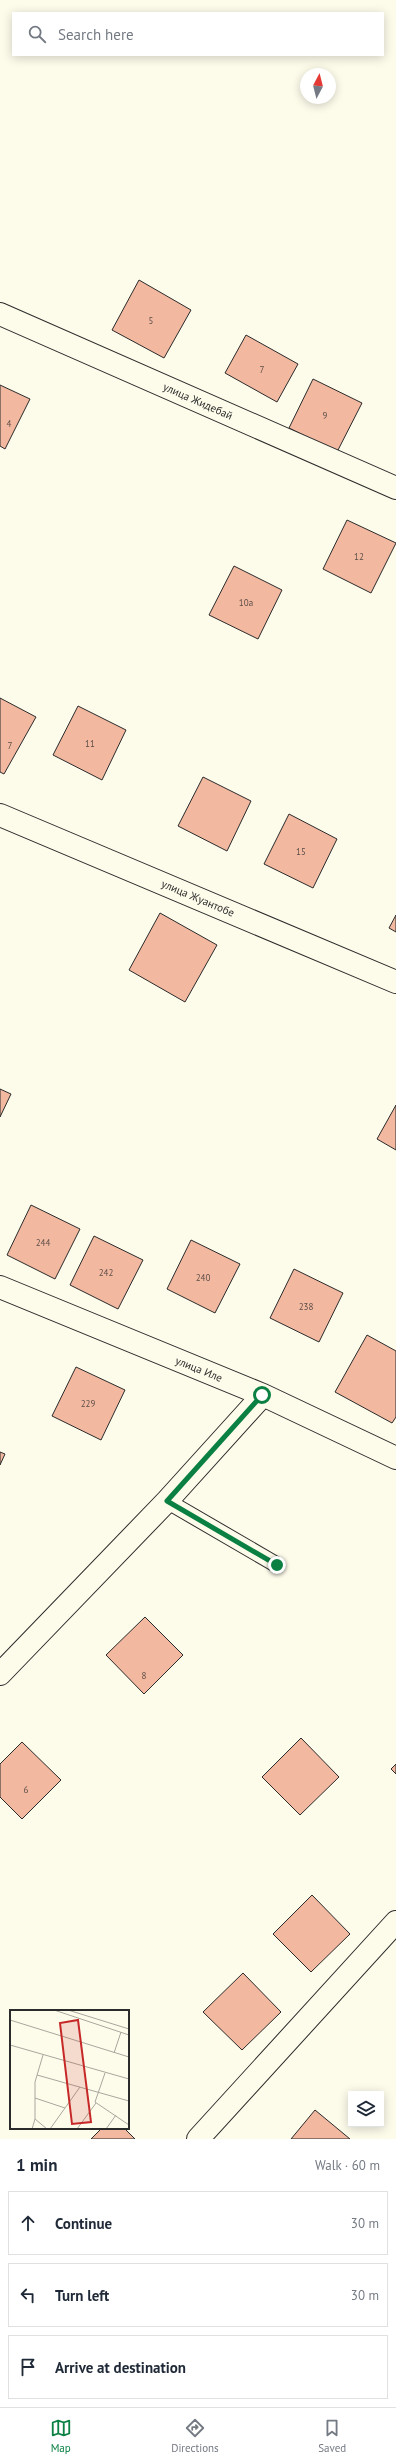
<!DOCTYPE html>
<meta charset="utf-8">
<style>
:root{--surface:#fff;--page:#f2f2f3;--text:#1f2937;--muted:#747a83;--line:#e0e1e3;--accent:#0b8043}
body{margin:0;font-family:"PT Sans",sans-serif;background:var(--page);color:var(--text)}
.controls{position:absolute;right:12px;bottom:12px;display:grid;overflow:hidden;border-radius:0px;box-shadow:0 2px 10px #0003}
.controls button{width:36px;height:36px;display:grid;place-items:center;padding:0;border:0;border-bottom:1px solid var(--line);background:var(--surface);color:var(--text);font:20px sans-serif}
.compass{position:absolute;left:300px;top:68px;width:36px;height:36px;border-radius:50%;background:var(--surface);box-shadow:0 2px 10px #0003;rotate:7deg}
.stop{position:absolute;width:12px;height:12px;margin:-9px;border:3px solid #0b8043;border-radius:50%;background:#fff}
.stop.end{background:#0b8043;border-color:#fff;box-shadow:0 1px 4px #0008}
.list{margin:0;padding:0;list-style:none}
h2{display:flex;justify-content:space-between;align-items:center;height:52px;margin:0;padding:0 16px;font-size:17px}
h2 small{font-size:13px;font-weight:400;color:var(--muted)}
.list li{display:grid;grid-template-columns:26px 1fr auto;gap:12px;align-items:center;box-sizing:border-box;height:64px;margin:0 8px 8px;padding:0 8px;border:1px solid var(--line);border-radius:0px}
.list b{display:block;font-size:15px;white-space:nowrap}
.list em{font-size:13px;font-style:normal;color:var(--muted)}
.icon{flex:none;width:22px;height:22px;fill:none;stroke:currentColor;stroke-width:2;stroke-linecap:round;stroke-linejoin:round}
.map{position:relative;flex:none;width:396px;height:2139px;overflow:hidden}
.search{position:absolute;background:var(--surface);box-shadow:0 2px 10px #0003;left:12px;right:12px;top:12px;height:44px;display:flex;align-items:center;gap:10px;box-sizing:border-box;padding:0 14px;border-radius:0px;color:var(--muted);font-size:15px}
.sheet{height:268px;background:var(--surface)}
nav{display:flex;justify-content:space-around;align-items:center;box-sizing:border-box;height:56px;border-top:1px solid var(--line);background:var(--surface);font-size:11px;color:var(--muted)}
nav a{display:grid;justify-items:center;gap:2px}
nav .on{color:var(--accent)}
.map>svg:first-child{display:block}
.building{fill:#f2b8a0;stroke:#2b2b2b}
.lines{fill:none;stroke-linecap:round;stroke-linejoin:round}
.lane-casing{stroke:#2b2b2b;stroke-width:17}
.street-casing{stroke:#2b2b2b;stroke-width:24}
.lane{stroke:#fdfbea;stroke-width:15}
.street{stroke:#fdfbea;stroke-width:22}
.route{stroke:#0b8043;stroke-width:5}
.labels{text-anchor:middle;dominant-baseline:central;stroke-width:3;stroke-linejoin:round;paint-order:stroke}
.number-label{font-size:9px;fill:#5d4e48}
.street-label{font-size:11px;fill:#2b2b2b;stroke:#fdfbea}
.inset-road{fill:none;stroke:#a9a89e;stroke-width:1}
.view{fill:#c62828;fill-opacity:0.15;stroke:#c62828;stroke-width:2}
.inset-edge{fill:none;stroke:#2b2b2b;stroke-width:2}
</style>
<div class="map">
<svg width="396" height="2139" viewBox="0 0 396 2139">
<rect width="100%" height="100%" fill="#fdfbea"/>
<!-- building -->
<path class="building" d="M 139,280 L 191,310 L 164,358 L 112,330 Z
M 246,335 L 298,364 L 277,402 L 225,373 Z
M 313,379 L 362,403 L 337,452 L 289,428 Z
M 0,385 L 30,399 L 5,449 L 0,446 Z
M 347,520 L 396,543 L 371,593 L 323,569 Z
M 234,566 L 282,590 L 258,639 L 209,615 Z
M 0,698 L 36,717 L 4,774 L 0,772 Z
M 78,706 L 126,730 L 102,780 L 53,755 Z
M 203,777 L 251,801 L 227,851 L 178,826 Z
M 289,814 L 337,839 L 313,888 L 264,864 Z
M 160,913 L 217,945 L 185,1002 L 129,970 Z
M 396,915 L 396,932 L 389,928 Z
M 0,1089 L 11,1094 L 0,1117 Z
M 396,1105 L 396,1150 L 377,1139 Z
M 31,1205 L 80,1229 L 55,1279 L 7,1255 Z
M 94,1236 L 143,1260 L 118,1309 L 70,1285 Z
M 191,1240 L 240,1264 L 215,1313 L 167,1289 Z
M 294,1269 L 343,1293 L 319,1342 L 270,1318 Z
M 367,1335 L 396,1351 L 396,1417 L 392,1423 L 335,1392 Z
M 76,1367 L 125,1390 L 101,1440 L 52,1416 Z
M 0,1452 L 5,1454 L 0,1465 Z
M 145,1617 L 183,1655 L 144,1694 L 106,1655 Z
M 301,1738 L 339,1777 L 300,1815 L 262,1777 Z
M 22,1742 L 61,1780 L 22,1819 L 0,1797 L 0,1764 Z
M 396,1764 L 396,1774 L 391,1769 Z
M 312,1895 L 350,1934 L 311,1972 L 273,1934 Z
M 243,1973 L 281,2012 L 242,2050 L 203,2012 Z
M 315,2110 L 350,2139 L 291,2139 Z
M 102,2128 L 124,2128 L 135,2139 L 91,2139 Z"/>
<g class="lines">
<!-- lane casing -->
<g class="lane-casing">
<path id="lane" d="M 167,1501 L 277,1565"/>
</g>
<!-- street casing -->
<g class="street-casing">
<path id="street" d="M 0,314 L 396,488
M 0,815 L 396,982
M 0,1287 L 263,1395 L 396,1458
M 0,1674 L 167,1501 L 263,1395
M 198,2139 L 396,1922"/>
</g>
<!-- lane -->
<use href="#lane" class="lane"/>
<!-- street -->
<use href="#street" class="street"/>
</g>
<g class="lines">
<!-- route -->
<path class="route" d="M 262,1395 L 167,1501 L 277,1565"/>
</g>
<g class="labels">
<!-- number labels -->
<g class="number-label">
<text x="151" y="320">5</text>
<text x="262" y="369">7</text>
<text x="325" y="415">9</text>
<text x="9" y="423">4</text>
<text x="359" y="556">12</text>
<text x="246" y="602">10а</text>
<text x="90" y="743">11</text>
<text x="10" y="745">7</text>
<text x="301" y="851">15</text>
<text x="43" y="1242">244</text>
<text x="106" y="1272">242</text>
<text x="203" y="1277">240</text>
<text x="306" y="1306">238</text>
<text x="88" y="1403">229</text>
<text x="144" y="1675">8</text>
<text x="26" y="1789">6</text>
</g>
<!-- street labels -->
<g class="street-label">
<text transform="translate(198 401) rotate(24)">улица Жидебай</text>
<text transform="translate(198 898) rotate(23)">улица Жуантобе</text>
<text transform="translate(199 1369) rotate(22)">улица Иле</text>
</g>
</g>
<!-- overview -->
<g transform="translate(10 2010)">
<rect width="119" height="119" fill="#fdfbea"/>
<path class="inset-road" d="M 44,0 L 119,25M 58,0 L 119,19M 0,10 L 119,47M 0,35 L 119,69M 104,43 L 111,22M 95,63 L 85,92 L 119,115M 27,65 L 119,91M 25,88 L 55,98M 25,109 L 37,119M 22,119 L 25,109 L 25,72 L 33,45M 40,119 L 70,77M 67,119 L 86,93M 96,119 L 106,105"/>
<path class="view" d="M 68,10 L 81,112 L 62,114 L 50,13 Z"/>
<rect width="119" height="119" class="inset-edge"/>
</g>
</svg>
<div class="controls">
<button><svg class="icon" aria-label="layers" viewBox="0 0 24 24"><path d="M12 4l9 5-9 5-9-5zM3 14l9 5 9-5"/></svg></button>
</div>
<svg class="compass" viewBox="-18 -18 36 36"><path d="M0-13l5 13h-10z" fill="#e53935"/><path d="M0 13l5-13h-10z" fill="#747a83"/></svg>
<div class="stop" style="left:262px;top:1395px"></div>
<div class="stop end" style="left:277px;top:1565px"></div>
<div class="search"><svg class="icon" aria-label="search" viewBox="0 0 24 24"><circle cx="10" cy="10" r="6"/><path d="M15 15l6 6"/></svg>Search here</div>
</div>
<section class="sheet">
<h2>1 min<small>Walk · 60 m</small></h2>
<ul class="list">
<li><svg class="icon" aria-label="ahead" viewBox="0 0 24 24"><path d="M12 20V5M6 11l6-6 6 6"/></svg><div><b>Continue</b></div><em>30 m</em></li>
<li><svg class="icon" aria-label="left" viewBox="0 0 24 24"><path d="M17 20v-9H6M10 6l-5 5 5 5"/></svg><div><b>Turn left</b></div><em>30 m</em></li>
<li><svg class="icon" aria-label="arrive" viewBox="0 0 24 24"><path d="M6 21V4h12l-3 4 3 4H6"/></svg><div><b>Arrive at destination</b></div></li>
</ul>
</section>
<nav>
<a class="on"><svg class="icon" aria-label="map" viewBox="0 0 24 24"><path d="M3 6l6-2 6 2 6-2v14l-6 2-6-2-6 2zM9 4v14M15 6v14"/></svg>Map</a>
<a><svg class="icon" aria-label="directions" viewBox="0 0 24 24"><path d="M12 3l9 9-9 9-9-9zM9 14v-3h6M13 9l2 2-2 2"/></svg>Directions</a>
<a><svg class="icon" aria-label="saved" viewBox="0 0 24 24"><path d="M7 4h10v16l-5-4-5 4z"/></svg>Saved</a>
</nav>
